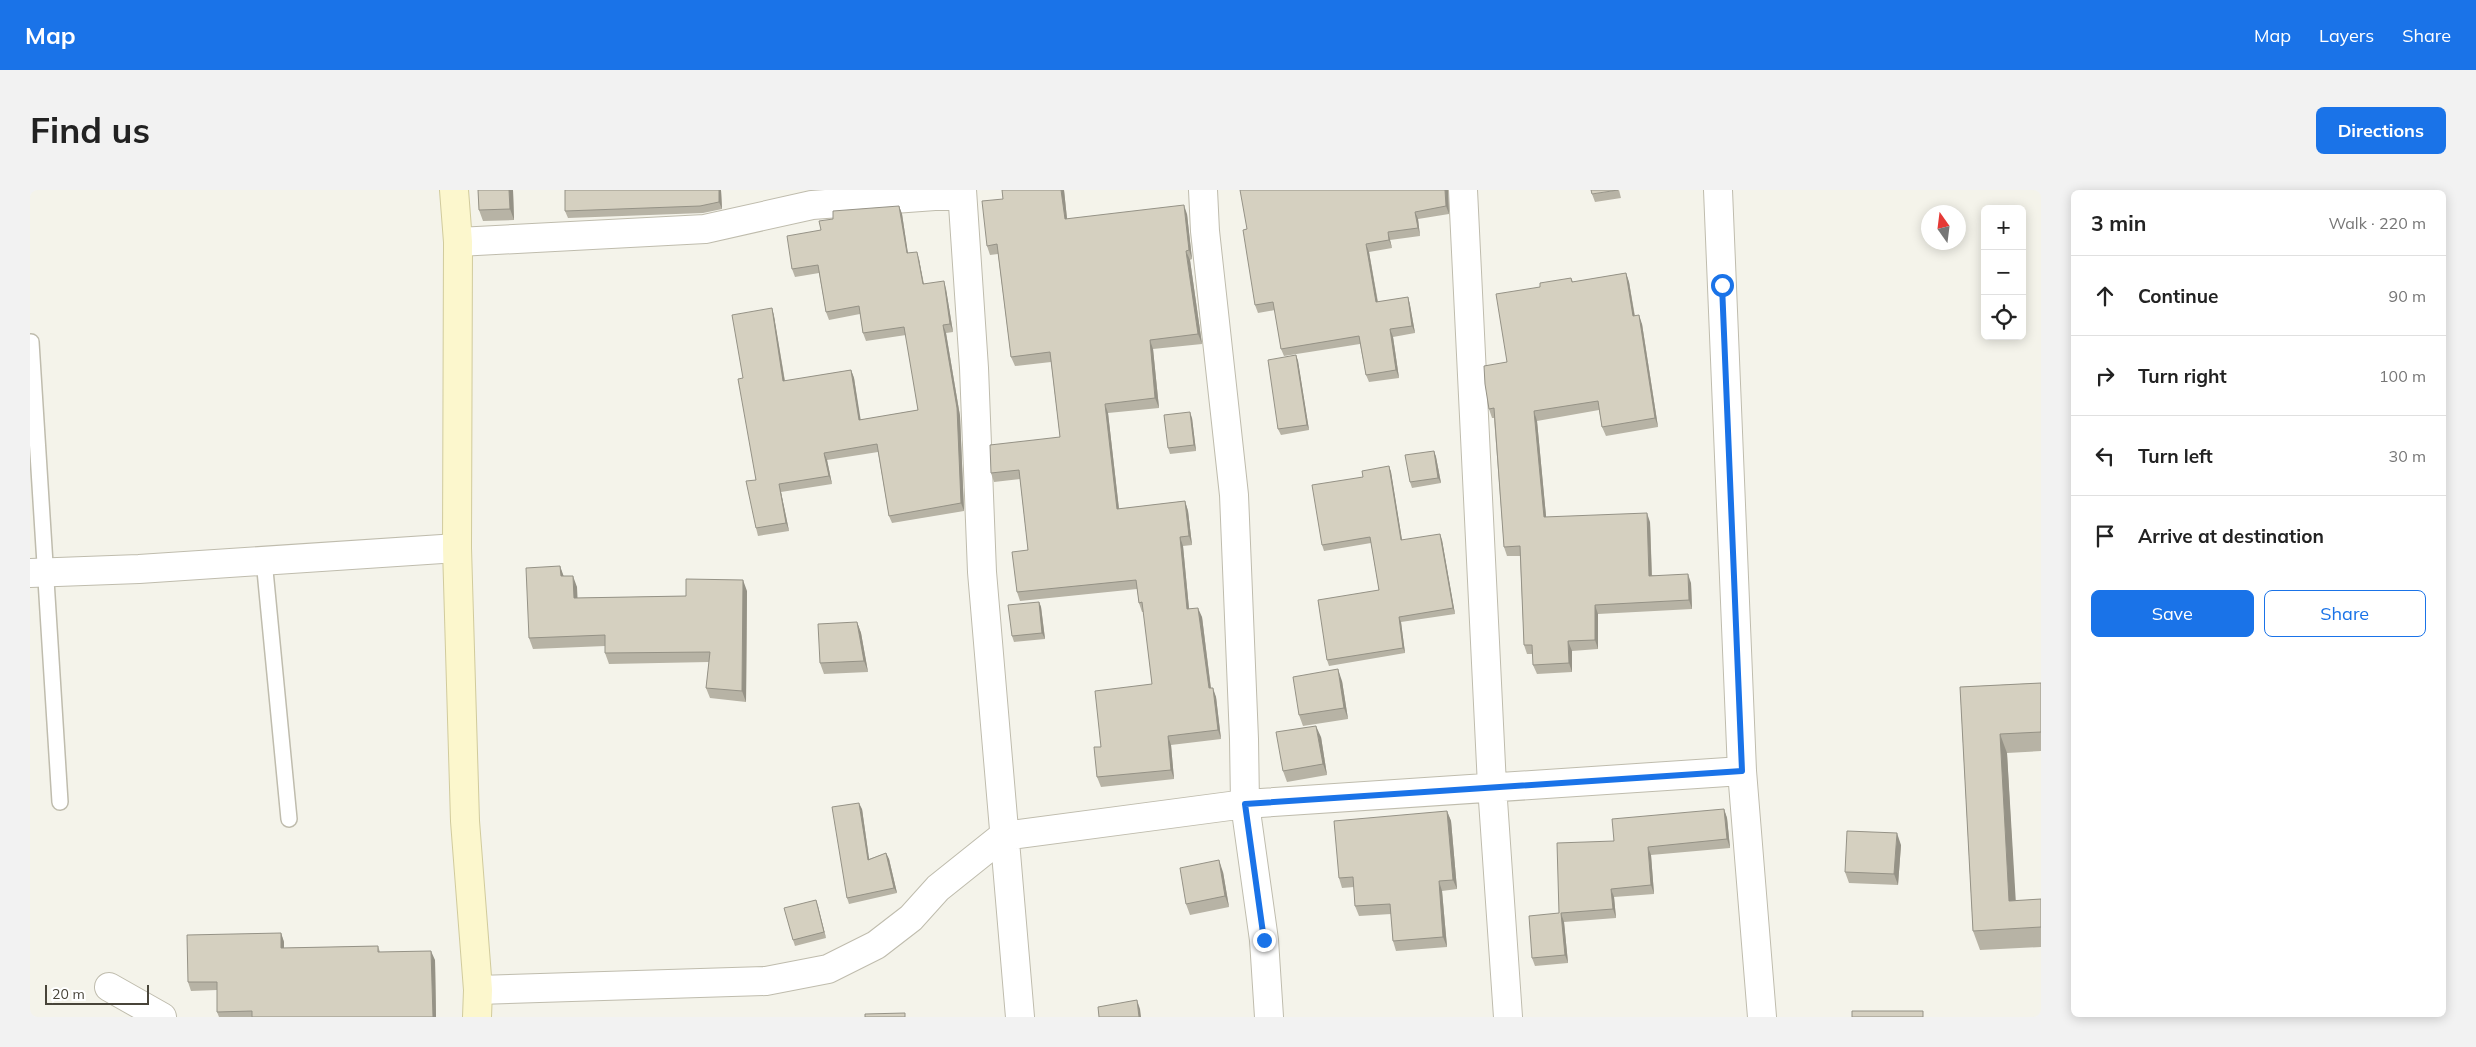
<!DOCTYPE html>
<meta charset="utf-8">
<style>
:root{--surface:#fff;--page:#f2f2f2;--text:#222;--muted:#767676;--line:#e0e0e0;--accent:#1a73e8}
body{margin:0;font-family:Mulish,sans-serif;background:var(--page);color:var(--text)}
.controls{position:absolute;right:15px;top:15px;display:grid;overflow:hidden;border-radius:8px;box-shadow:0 2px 12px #0003}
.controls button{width:45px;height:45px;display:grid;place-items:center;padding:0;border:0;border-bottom:1px solid var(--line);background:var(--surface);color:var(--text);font:25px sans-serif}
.compass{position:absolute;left:1891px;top:15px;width:45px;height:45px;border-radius:50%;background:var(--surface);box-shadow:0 2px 12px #0003;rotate:346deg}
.scale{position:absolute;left:15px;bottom:12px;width:104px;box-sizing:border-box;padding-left:5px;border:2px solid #484439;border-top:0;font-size:14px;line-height:18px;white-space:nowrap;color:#484439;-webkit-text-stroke:4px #fff;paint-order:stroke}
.stop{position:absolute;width:15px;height:15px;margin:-11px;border:4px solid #1a73e8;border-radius:50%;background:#fff}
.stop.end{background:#1a73e8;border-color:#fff;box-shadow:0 1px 5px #0008}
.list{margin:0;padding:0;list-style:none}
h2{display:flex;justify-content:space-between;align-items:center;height:65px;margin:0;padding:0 20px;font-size:21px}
h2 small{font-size:16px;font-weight:400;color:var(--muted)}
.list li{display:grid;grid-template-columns:32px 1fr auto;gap:15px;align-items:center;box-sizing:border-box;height:80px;padding:0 20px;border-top:1px solid var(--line)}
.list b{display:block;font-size:19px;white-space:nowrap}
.list em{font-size:16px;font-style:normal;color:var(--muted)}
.actions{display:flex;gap:10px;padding:15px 20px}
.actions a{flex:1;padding:11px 0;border:1px solid var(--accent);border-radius:8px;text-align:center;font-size:18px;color:var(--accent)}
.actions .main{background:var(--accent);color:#fff}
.icon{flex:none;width:28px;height:28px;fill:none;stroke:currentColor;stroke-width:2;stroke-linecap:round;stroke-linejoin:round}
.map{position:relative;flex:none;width:2011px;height:827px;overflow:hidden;border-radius:8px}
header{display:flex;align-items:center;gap:30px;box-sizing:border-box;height:70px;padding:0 25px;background:var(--accent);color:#fff}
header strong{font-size:24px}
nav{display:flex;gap:28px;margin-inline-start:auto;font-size:18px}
.intro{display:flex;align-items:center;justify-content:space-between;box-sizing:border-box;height:120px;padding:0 30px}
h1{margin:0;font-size:35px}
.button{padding:12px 22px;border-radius:8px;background:var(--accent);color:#fff;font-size:18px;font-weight:700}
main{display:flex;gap:30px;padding:0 30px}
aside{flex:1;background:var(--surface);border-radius:8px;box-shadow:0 2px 12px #0003}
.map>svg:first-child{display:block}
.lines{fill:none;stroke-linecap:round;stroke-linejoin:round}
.lane-casing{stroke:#bfbcad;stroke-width:18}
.street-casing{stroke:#bfbcad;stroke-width:30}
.secondary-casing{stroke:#d1cb9c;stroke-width:30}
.lane{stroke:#fff;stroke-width:15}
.street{stroke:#fff;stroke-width:28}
.secondary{stroke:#fcf7cd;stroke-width:28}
.wall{fill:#b7b3a5}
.shaded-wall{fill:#959286}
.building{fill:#d5d0c0;stroke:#959286}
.route{stroke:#1a73e8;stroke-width:6}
</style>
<header>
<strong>Map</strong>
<nav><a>Map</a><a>Layers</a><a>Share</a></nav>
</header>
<div class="intro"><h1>Find us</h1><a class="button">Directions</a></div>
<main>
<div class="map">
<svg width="2011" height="827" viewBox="0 0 2011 827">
<rect width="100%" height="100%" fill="#f4f3ea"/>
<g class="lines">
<!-- lane casing -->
<g class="lane-casing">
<path id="lane" d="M 1,152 L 30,612
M 234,370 L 259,629"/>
</g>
<!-- street casing -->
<g class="street-casing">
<path id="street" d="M 932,0 L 944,178 L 952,382 L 990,827
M 1173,0 L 1175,41 L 1204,305 L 1214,549 L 1215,614 L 1234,750 L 1239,827
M 1433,0 L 1462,596 L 1478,827
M 1688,0 L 1712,581 L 1732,827
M 428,52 L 675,39 L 782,15 L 932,4
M 0,383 L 109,379 L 427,358
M 79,797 L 132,827
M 448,800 L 736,791 L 798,779 L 846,755 L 881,728 L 908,698 L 973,646 L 1215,614 L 1712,581"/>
</g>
<!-- secondary casing -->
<g class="secondary-casing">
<path id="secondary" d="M 424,0 L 428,52 L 427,358 L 435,631 L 448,800 L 447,827"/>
</g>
<!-- lane -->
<use href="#lane" class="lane"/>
<!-- street -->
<use href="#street" class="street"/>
<!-- secondary -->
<use href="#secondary" class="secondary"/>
</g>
<!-- wall -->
<path class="wall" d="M 448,0 L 483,0 L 484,30 L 453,31 L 449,20 Z
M 691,0 L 692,19 L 673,23 L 538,28 L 535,21 Z
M 972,0 L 1034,0 L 1037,29 L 1157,24 L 1162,69 L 1160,70 L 1172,154 L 1123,159 L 1129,218 L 1078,223 L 1089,319 L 1155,311 L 1158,321 L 1162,355 L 1153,356 L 1159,419 L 1172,427 L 1181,498 L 1186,507 L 1191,549 L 1141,555 L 1144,589 L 1071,597 L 1067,587 L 1071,557 L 1122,494 L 1114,422 L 1112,422 L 1109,413 L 1107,399 L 990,411 L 987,402 L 998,360 L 990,289 L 964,292 L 961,283 L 1030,247 L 1021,172 L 985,176 L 981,167 L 968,64 L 960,65 L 957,56 L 973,9 Z
M 1418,0 L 1419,24 L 1388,29 L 1390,46 L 1360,50 L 1362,58 L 1339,62 L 1348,112 L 1378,107 L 1380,115 L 1385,143 L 1363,147 L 1369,188 L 1339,192 L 1336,185 L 1330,154 L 1254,166 L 1251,159 L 1245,120 L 1228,123 L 1225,115 Z
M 1589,0 L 1591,8 L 1565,12 L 1562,4 Z
M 869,16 L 872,24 L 878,63 L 889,69 L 894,94 L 916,99 L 923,142 L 916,143 L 930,226 L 934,321 L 862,333 L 859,326 L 848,262 L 797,270 L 802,294 L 751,302 L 759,341 L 728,346 L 726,338 L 726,290 L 713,188 L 742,118 L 744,126 L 755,191 L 821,180 L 824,188 L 830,230 L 888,220 L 876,145 L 836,151 L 833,143 L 830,124 L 799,130 L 796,122 L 789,83 L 765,87 L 762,79 L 791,40 Z
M 1596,83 L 1599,92 L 1605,126 L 1612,134 L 1628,237 L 1576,246 L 1572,237 L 1569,220 L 1507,231 L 1516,327 L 1620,332 L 1622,385 L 1661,393 L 1662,419 L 1568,424 L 1568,459 L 1542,461 L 1542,482 L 1507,484 L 1503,475 L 1503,464 L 1497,464 L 1494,455 L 1490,366 L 1477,366 L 1474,357 L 1464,228 L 1462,228 L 1459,219 L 1477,172 L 1510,97 L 1541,88 L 1543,92 Z
M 1266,165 L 1268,171 L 1279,240 L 1251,245 L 1248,239 Z
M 1162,228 L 1166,261 L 1140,264 L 1138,258 Z
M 1404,261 L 1406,267 L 1411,293 L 1382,298 L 1380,292 Z
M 1359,276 L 1361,282 L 1372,350 L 1412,350 L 1425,424 L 1371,432 L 1375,463 L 1299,476 L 1297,470 L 1349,400 L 1341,353 L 1294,361 L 1292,355 L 1333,287 Z
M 530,376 L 533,386 L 547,397 L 547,408 L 656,406 L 717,401 L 716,512 L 680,508 L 676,498 L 679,472 L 579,474 L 575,463 L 575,456 L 503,459 L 499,448 Z
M 1009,412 L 1011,417 L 1015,449 L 984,452 L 982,446 Z
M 827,432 L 831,443 L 838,482 L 794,484 L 790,473 Z
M 1312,491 L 1318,529 L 1273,536 L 1269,525 Z
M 2011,493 L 2011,561 L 1977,563 L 1985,711 L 2011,709 L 2011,757 L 1950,760 L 1943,741 L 1930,497 Z
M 1291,547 L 1297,585 L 1257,592 L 1253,581 Z
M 832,619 L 839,669 L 856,663 L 859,669 L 867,703 L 819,714 L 817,708 Z
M 1694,619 L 1697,628 L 1700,658 L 1621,665 L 1624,704 L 1584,707 L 1586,728 L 1534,732 L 1538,773 L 1505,776 L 1502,768 L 1529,723 L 1584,651 Z
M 1417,621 L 1421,631 L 1427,699 L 1412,701 L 1417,757 L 1366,761 L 1363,751 L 1361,724 L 1329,726 L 1325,716 L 1324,697 L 1312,698 L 1309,688 Z
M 1871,655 L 1868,695 L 1819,693 L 1815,682 Z
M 1193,682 L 1199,717 L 1160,725 L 1156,714 Z
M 786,710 L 796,748 L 765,756 L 763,750 Z
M 251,743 L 254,752 L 254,758 L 348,756 L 350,762 L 405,770 L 406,827 L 189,827 L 187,822 L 187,800 L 161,801 L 158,792 Z"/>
<!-- shaded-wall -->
<path class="shaded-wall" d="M 479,0 L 483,0 L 484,30 L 480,19 Z
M 689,0 L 691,0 L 692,19 L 689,12 Z
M 1031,0 L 1034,0 L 1038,38 L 1035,29 Z
M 1415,0 L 1418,0 L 1419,24 L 1416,16 Z
M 1154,15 L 1157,24 L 1162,69 L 1159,60 Z
M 869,16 L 872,24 L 879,71 L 877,63 Z
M 1385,22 L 1388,29 L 1390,46 L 1388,38 Z
M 1358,42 L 1362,58 L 1359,50 Z
M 1336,54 L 1339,62 L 1349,120 L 1346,112 Z
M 1156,61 L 1160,70 L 1172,154 L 1168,144 Z
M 887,62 L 889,69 L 895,102 L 893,94 Z
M 1596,83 L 1599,92 L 1606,135 L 1603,126 Z
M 914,91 L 916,99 L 923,142 L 920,134 Z
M 1378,107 L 1380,115 L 1385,143 L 1382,136 Z
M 742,118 L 744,126 L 756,199 L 753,191 Z
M 1609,125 L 1612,134 L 1628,237 L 1625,228 Z
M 913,135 L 916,143 L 930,226 L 934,321 L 931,313 Z
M 1360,139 L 1363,147 L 1369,188 L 1366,180 Z
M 1120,150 L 1123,159 L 1129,218 L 1125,208 Z
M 1266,165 L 1268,171 L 1279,240 L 1277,235 Z
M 821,180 L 824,188 L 832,238 L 829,230 Z
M 1075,214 L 1078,223 L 1090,328 L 1087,319 Z
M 1504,221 L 1507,231 L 1517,336 L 1514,327 Z
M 1160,222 L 1162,228 L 1166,261 L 1164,255 Z
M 1404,261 L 1406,267 L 1411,293 L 1408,288 Z
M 794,263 L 797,270 L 802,294 L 799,286 Z
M 1359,276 L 1361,282 L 1373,356 L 1371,350 Z
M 749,294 L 751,302 L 759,341 L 756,333 Z
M 1155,311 L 1158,321 L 1162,355 L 1159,346 Z
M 1617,323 L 1620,332 L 1622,395 L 1619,386 Z
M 1410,344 L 1412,350 L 1425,424 L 1423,418 Z
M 1150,347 L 1153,356 L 1160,429 L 1157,419 Z
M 530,376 L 534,387 L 531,386 Z
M 1658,384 L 1661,393 L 1662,419 L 1659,410 Z
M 543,386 L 547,397 L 548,418 L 544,408 Z
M 713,390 L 717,401 L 716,512 L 712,501 Z
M 1009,412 L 1011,417 L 1015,449 L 1012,443 Z
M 1565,415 L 1568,424 L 1568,459 L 1565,450 Z
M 1168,418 L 1172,427 L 1182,508 L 1179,498 Z
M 1369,427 L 1371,432 L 1375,463 L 1373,458 Z
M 827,432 L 831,443 L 838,482 L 834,471 Z
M 1538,451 L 1542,461 L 1542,482 L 1539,473 Z
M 1308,479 L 1312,491 L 1318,529 L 1314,518 Z
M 1183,498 L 1186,507 L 1191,549 L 1188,540 Z
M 1286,536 L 1291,547 L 1297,585 L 1293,574 Z
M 1970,544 L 1977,563 L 1987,731 L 1979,711 Z
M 1138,546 L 1141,555 L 1144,589 L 1141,580 Z
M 829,613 L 832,619 L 840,675 L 838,670 Z
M 1694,619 L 1697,628 L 1700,658 L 1697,649 Z
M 1417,621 L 1421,631 L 1427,699 L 1423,690 Z
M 1867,643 L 1871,655 L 1868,695 L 1864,684 Z
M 1618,657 L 1621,665 L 1624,704 L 1621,695 Z
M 856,663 L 859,669 L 867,703 L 864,698 Z
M 1189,670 L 1193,682 L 1199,717 L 1195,706 Z
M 1409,691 L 1412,701 L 1417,757 L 1413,747 Z
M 1581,699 L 1584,707 L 1586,728 L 1583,719 Z
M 786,710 L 788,716 L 796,748 L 794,742 Z
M 1531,723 L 1534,732 L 1538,773 L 1535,765 Z
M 251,743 L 254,752 L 254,766 L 251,758 Z
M 401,761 L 405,770 L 406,827 L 403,827 Z
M 1107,810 L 1110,819 L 1111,827 L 1109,827 Z"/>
<!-- building -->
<path class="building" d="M 448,0 L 479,0 L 480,19 L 449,20 Z
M 535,0 L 689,0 L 689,12 L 670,16 L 535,21 Z
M 972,0 L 1031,0 L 1035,29 L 1154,15 L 1159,60 L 1156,61 L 1168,144 L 1120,150 L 1125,208 L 1075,214 L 1087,319 L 1155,311 L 1159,346 L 1150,347 L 1157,419 L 1168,418 L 1179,498 L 1183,498 L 1188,540 L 1138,546 L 1141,580 L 1067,587 L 1064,557 L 1071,557 L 1065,501 L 1122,494 L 1112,412 L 1109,413 L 1106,390 L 987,402 L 982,362 L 998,360 L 989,280 L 961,283 L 960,255 L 1030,247 L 1020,162 L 981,167 L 967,54 L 957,56 L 952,11 L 973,9 Z
M 1210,0 L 1415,0 L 1416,16 L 1385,22 L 1388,38 L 1358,42 L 1359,50 L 1336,54 L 1346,112 L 1378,107 L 1382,136 L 1360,139 L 1366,180 L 1336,185 L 1329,146 L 1251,159 L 1243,112 L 1225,115 L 1213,40 L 1217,39 Z
M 1561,0 L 1588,0 L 1562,4 Z
M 869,16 L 877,63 L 887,62 L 893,94 L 914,91 L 920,134 L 913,135 L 927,218 L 931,313 L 859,326 L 847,254 L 794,263 L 799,286 L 749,294 L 756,333 L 726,338 L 716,291 L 726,290 L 708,189 L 713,188 L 702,125 L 742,118 L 753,191 L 821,180 L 829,230 L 888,220 L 874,137 L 833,143 L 829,116 L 796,122 L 788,75 L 762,79 L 757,46 L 791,40 L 789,31 L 803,29 L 803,21 Z
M 1596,83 L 1603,126 L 1609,125 L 1625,228 L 1572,237 L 1568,211 L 1504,221 L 1514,327 L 1617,323 L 1619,386 L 1658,384 L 1659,410 L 1565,415 L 1565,450 L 1538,451 L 1539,473 L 1503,475 L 1502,455 L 1494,455 L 1490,356 L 1474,357 L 1464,218 L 1459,219 L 1455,194 L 1454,176 L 1477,172 L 1466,104 L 1510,97 L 1510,93 L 1541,88 L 1542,92 Z
M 1266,165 L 1277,235 L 1248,239 L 1238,170 Z
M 1160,222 L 1164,255 L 1138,258 L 1134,225 Z
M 1404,261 L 1408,288 L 1380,292 L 1375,265 Z
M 1359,276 L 1371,350 L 1410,344 L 1423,418 L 1369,427 L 1373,458 L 1297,470 L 1288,410 L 1349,400 L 1340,347 L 1292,355 L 1282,295 L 1333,287 L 1332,281 Z
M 530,376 L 531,386 L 543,386 L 544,408 L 656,406 L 656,389 L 713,390 L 712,501 L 676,498 L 680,462 L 575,463 L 575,445 L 499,448 L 496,378 Z
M 1009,412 L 1012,443 L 982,446 L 978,415 Z
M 827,432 L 834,471 L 790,473 L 788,434 Z
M 1308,479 L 1314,518 L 1269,525 L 1263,487 Z
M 2011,493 L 2011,542 L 1970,544 L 1979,711 L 2011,709 L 2011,737 L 1943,741 L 1930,497 Z
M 1286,536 L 1293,574 L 1253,581 L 1246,542 Z
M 829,613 L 838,670 L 856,663 L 864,698 L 817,708 L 802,617 Z
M 1694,619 L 1697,649 L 1618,657 L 1621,695 L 1581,699 L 1583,719 L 1531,723 L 1535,765 L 1502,768 L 1499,726 L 1529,723 L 1527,653 L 1584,651 L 1582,629 Z
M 1417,621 L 1423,690 L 1409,691 L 1413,747 L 1363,751 L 1360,714 L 1325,716 L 1323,687 L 1309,688 L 1304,631 Z
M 1817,641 L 1867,643 L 1864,684 L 1815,682 Z
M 1189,670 L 1195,706 L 1156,714 L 1150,678 Z
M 786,710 L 794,742 L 763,750 L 754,718 Z
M 251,743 L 251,758 L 348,756 L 348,762 L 401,761 L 403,827 L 222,827 L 222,821 L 187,822 L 187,792 L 158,792 L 157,745 Z
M 1107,810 L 1109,827 L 1069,827 L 1068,817 Z
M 1822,821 L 1893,821 L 1893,827 L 1822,827 Z
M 875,823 L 875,827 L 835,827 L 835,824 Z"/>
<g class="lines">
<!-- route -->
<path class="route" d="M 1234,750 L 1215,614 L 1712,581 L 1692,95"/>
</g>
</svg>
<div class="controls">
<button>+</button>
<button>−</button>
<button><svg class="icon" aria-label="locate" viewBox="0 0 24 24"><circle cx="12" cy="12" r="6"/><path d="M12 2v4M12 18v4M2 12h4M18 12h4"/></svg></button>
</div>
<svg class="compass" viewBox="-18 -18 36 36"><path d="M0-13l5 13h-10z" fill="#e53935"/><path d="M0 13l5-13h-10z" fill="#767676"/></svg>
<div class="scale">20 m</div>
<div class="stop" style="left:1692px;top:95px"></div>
<div class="stop end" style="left:1234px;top:750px"></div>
</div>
<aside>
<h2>3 min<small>Walk · 220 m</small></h2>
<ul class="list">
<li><svg class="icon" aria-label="ahead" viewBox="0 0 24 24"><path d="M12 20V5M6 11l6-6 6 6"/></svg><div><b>Continue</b></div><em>90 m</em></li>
<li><svg class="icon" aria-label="right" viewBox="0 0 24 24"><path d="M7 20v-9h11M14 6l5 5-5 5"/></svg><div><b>Turn right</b></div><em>100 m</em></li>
<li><svg class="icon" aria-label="left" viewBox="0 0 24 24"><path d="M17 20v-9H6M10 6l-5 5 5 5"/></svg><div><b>Turn left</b></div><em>30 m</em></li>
<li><svg class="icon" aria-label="arrive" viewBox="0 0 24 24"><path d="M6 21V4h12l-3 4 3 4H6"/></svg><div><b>Arrive at destination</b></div></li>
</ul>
<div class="actions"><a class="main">Save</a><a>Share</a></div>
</aside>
</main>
